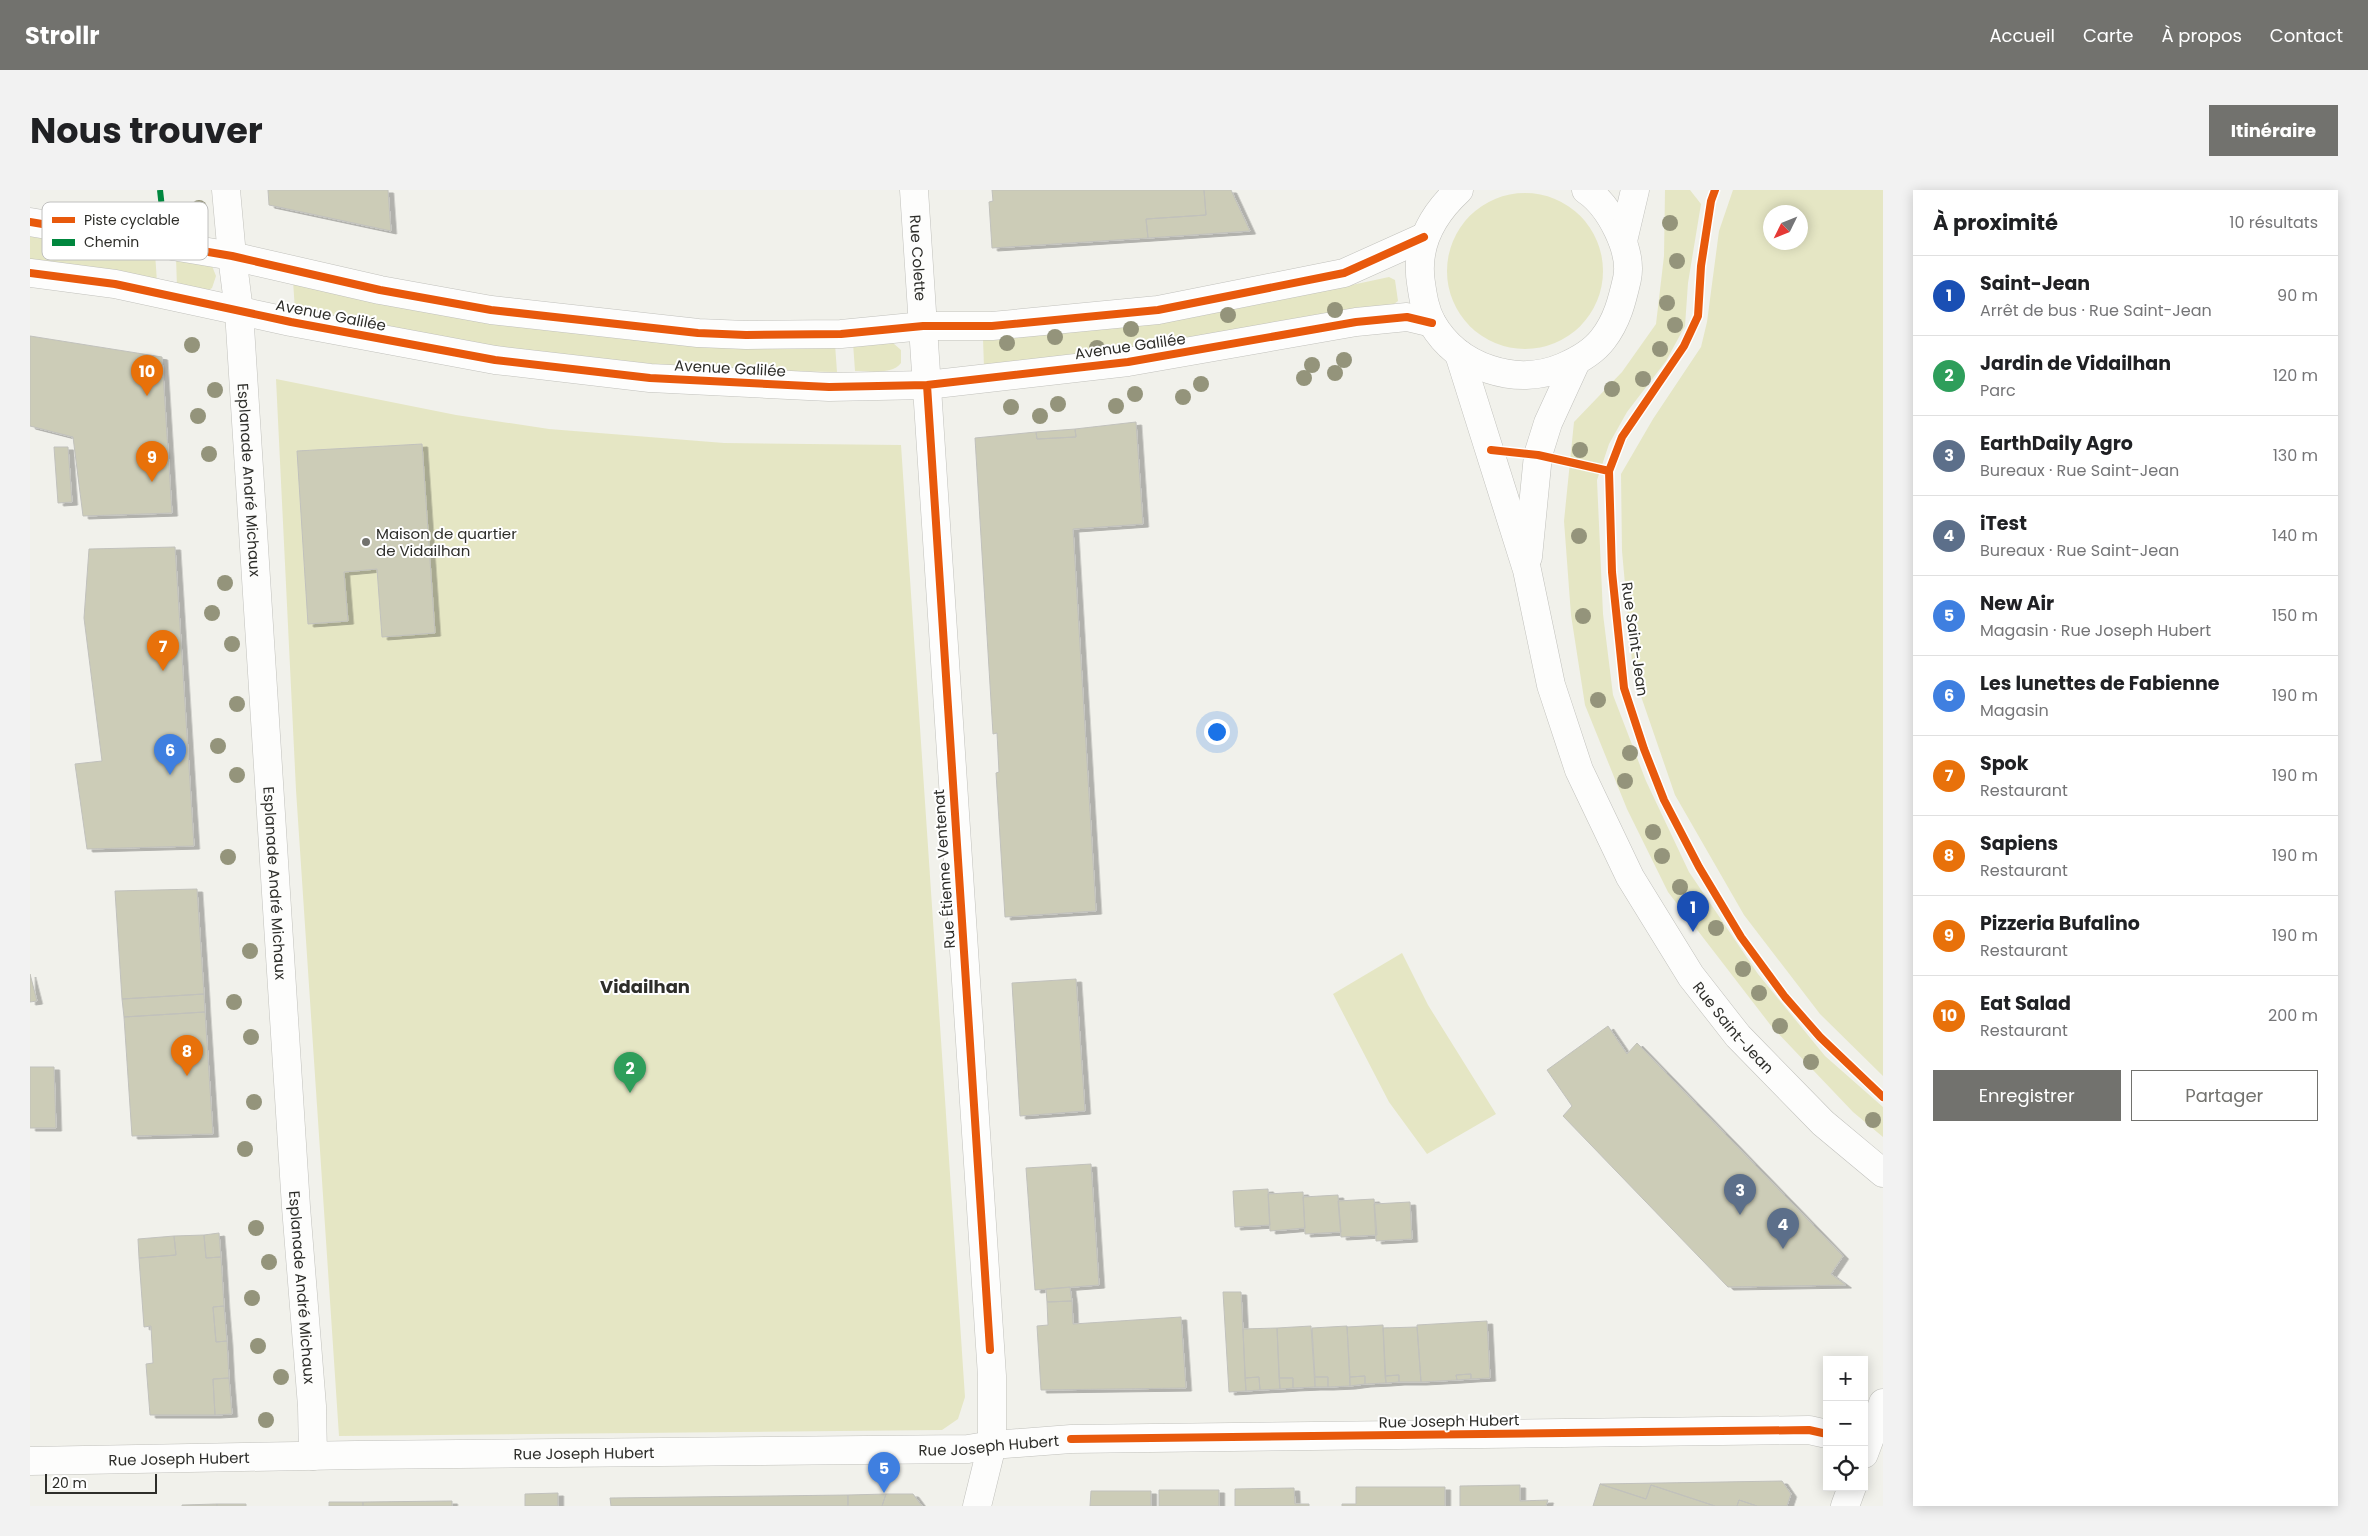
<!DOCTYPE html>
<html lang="fr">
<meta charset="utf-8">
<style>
:root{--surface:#fff;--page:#f2f2f2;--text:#202124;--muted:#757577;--line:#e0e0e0;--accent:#72726e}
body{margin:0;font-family:Poppins,sans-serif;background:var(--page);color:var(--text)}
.controls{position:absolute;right:15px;bottom:15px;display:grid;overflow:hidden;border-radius:0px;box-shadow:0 2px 12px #0003}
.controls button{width:45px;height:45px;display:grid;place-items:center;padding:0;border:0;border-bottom:1px solid var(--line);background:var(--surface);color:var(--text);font:25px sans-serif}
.compass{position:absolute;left:1733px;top:15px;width:45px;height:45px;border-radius:50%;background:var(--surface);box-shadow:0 2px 12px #0003;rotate:227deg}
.scale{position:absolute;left:15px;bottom:12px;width:112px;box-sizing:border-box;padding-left:5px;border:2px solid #2e2e2a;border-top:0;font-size:14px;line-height:18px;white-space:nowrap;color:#2e2e2a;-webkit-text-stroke:4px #fff;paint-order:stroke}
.you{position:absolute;left:1186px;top:541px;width:18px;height:18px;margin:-12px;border:4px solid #fff;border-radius:50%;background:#1a73e8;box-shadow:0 0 0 8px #1a73e833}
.badge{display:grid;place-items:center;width:32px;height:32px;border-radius:50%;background:var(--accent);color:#fff;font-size:16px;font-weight:700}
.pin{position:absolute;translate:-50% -41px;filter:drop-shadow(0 1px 2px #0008)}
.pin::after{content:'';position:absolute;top:26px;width:18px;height:15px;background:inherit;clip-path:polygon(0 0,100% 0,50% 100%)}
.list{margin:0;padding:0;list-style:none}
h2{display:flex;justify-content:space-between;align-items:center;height:65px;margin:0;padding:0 20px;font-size:21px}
h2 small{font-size:16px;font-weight:400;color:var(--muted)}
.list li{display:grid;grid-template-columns:32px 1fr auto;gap:15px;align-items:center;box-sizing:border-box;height:80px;padding:0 20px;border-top:1px solid var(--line)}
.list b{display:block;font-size:19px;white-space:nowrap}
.list p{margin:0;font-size:16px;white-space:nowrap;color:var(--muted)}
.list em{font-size:16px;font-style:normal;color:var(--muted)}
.actions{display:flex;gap:10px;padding:15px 20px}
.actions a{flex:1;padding:11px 0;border:1px solid var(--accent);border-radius:0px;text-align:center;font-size:18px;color:var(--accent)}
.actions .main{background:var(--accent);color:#fff}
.icon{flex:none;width:28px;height:28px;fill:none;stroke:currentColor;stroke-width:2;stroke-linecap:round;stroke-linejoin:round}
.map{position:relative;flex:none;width:1853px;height:1316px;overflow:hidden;border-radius:0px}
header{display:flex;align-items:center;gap:30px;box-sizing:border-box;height:70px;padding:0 25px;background:var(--accent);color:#fff}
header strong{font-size:24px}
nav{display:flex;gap:28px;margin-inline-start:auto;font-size:18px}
.intro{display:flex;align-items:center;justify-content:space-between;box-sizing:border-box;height:120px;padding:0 30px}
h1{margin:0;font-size:35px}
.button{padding:12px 22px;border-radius:0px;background:var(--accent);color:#fff;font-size:18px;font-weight:700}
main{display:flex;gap:30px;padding:0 30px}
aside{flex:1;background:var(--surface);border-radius:0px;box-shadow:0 2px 12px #0003}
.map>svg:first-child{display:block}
.green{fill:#e5e6c4;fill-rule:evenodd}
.building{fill:#ccccb7;stroke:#c1c1bc;filter:url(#shadow)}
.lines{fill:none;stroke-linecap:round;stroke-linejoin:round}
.minor-casing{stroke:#c1c1bc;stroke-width:29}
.tertiary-casing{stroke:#c1c1bc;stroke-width:29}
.minor{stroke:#fdfdfc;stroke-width:28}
.tertiary{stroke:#fdfdfc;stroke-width:28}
.quiet{stroke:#00873e;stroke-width:6;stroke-dasharray:12 6;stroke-linecap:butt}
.cycleway-casing{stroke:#fff;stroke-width:11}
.cycleway{stroke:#e8590c;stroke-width:8}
.tree{fill:#94947b}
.poi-dot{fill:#72726e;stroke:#fff;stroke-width:2}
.labels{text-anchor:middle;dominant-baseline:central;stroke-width:4;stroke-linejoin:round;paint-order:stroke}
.street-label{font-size:15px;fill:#2e2e2a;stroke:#fff}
.poi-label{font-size:15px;fill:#2e2e2a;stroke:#fff;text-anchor:start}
.quarter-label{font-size:18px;font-weight:bold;fill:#2e2e2a;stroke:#fff}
.key{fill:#fff;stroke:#c0c0bf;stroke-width:1}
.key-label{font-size:14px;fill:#2e2e2a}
</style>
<header>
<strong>Strollr</strong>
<nav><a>Accueil</a><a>Carte</a><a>À propos</a><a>Contact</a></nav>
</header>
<div class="intro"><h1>Nous trouver</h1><a class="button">Itinéraire</a></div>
<main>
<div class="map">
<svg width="1853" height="1316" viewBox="0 0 1853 1316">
<defs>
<filter id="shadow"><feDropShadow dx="5.5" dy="3" stdDeviation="0" flood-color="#0004"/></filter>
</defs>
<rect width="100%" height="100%" fill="#f1f1eb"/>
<!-- green -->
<path class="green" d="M 1635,0 L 1660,0 L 1671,14 L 1658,93 L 1655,136 L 1636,171 L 1597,222 L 1579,254 L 1567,290 L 1573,424 L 1583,505 L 1616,591 L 1659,682 L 1728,784 L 1795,866 L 1853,917 L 1853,947 L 1823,922 L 1742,837 L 1638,702 L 1597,619 L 1555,515 L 1541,425 L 1534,331 L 1544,232 L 1592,182 L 1626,134 L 1634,66 Z
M 1703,0 L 1853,0 L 1853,886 L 1790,824 L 1714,725 L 1645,605 L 1603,483 L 1592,361 L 1591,284 L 1623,229 L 1671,157 L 1677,132 L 1689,41 ZM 1740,22 L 1770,22 L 1770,52 L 1740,52 Z
M1417 81a78 78 0 1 1 156 0a78 78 0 1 1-156 0Z
M 0,43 L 125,63 L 127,92 L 0,72 Z
M 146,67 L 182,76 L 186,86 L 182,98 L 177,101 L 147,97 Z
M 1359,87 L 1365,90 L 1368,111 L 1364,114 L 1204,146 L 954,177 L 953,149 L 1317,96 Z
M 263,91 L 805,154 L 807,182 L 688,180 L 530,168 L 265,120 Z
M 823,153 L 863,153 L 871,160 L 871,173 C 862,185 839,181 825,181 Z
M 246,189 L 426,225 L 519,239 L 694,253 L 871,255 L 935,1207 L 928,1229 L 912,1240 L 309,1246 L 266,600 Z
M 1372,763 L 1398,815 L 1466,924 L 1397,964 L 1359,912 L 1303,804 Z"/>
<!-- building -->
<path class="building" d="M 238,0 L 358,0 L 361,41 L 239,15 Z
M 962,0 L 1174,0 L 1176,25 L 1116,29 L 1118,48 L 962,58 L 959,12 L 963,11 Z
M 1174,0 L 1201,0 L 1220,41 L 1118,48 L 1116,29 L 1176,25 Z
M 0,146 L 132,167 L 142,323 L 53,326 L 43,247 L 0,236 Z
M 1106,232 L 1113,334 L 1043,339 L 1066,721 L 975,727 L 966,583 L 969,582 L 967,543 L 963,544 L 945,248 L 1006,242 L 1007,249 L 1046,247 L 1045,239 Z
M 1045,239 L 1046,247 L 1007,249 L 1006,242 Z
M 392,254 L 405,443 L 352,447 L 347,379 L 314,382 L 318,431 L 278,434 L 267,261 Z
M 24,257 L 38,257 L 42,312 L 28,313 Z
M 145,357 L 164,656 L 57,659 L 45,574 L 72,571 L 54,428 L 59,359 Z
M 167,699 L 174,804 L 92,809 L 85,701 Z
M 0,784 L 7,811 L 0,812 Z
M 1046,789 L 1055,921 L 990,926 L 982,793 Z
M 174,804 L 175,822 L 94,827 L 92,809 Z
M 175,822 L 183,944 L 102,946 L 94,827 Z
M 1578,836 L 1597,864 L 1607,853 L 1813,1066 L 1801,1084 L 1816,1095 L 1698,1097 L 1533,926 L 1542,916 L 1517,880 Z
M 0,877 L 24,877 L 26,938 L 0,938 Z
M 1061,974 L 1069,1095 L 1005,1100 L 996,978 Z
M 1238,999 L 1240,1035 L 1205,1037 L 1203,1001 Z
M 1273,1002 L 1275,1038 L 1240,1041 L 1238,1004 Z
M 1308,1005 L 1311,1042 L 1275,1044 L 1273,1007 Z
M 1344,1009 L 1347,1045 L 1311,1047 L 1308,1011 Z
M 1380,1012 L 1382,1049 L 1346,1051 L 1344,1014 Z
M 189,1043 L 191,1067 L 176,1068 L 174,1045 Z
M 174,1045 L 176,1068 L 191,1067 L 194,1116 L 183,1117 L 186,1152 L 197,1151 L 199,1188 L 183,1189 L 185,1225 L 120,1225 L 116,1174 L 123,1173 L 121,1136 L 114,1137 L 109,1068 L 146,1065 L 144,1046 Z
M 144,1046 L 146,1065 L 109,1068 L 108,1049 Z
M 1040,1097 L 1042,1111 L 1017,1112 L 1016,1099 Z
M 1193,1102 L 1211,1102 L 1216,1201 L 1199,1202 Z
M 1042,1111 L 1043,1134 L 1151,1127 L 1156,1198 L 1011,1200 L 1007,1136 L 1018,1135 L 1017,1112 Z
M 194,1116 L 197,1151 L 186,1152 L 183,1117 Z
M 1457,1131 L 1460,1188 L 1441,1189 L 1441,1184 L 1426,1185 L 1427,1190 L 1391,1192 L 1387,1135 Z
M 1353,1135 L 1356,1193 L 1335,1194 L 1335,1186 L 1320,1187 L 1317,1137 Z
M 1281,1136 L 1285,1197 L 1263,1198 L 1263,1188 L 1249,1188 L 1247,1138 Z
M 1317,1136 L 1320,1196 L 1298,1197 L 1298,1187 L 1285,1187 L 1282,1138 Z
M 1387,1137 L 1391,1192 L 1369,1192 L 1369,1185 L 1355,1186 L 1353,1138 Z
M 1247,1138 L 1250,1199 L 1230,1200 L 1229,1187 L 1215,1188 L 1213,1139 Z
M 1441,1184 L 1441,1189 L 1427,1190 L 1426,1185 Z
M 1369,1185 L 1369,1192 L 1356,1193 L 1355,1186 Z
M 1335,1186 L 1335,1194 L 1320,1196 L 1320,1187 Z
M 1229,1187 L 1230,1200 L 1216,1201 L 1215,1188 Z
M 1285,1187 L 1298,1187 L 1298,1197 L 1285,1197 Z
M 199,1188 L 202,1224 L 185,1225 L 183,1189 Z
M 1249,1188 L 1263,1188 L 1263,1198 L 1250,1199 Z
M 1752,1291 L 1761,1304 L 1757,1316 L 1727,1316 L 1709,1310 L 1707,1316 L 1685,1316 L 1621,1295 L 1616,1309 L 1570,1294 Z
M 1570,1294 L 1616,1309 L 1621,1295 L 1685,1316 L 1563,1316 Z
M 1490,1295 L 1490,1311 L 1518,1310 L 1516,1316 L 1430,1316 L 1430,1296 Z
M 1326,1297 L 1415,1297 L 1415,1316 L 1312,1316 L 1312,1314 L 1326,1314 Z
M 1264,1298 L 1265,1314 L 1279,1314 L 1279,1316 L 1205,1316 L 1205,1299 Z
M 1129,1300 L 1189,1300 L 1189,1316 L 1129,1316 Z
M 1061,1301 L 1121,1301 L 1121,1316 L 1060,1316 Z
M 528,1303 L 528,1316 L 495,1316 L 495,1304 Z
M 856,1304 L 883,1304 L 892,1316 L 852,1316 Z
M 856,1304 L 852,1316 L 818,1316 L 818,1305 Z
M 818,1305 L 818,1316 L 581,1316 L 580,1308 Z
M 1709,1310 L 1727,1316 L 1707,1316 Z
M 422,1311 L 422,1316 L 333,1316 L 333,1312 Z
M 299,1312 L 333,1312 L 333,1316 L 299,1316 Z
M 187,1314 L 216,1314 L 216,1316 L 187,1316 Z
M 187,1314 L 187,1316 L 152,1316 L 152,1315 Z"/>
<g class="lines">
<!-- minor casing -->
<g class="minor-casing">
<g id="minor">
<path id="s1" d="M 196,0 L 202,66 L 209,121 L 266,1017 L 282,1216 L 283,1266"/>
<path id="s2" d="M 884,0 L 962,1186 L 962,1255 L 947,1316"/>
<path d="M 0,32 L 202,66 L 350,100 L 461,120 L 668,143 L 716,145 L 811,144 L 893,136 L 962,136 L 1128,120 L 1314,83 L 1394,47"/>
<path d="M 0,83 L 85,94 L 261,132 L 465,170 L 620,188 L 799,197 L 897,195 L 1098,172 L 1326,132 L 1377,127 L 1402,133"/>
<path d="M 1834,1264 L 1853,1213"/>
<path id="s3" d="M 0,1271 L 326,1265 L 938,1259 L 962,1255 L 1041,1249 L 1779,1240 L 1797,1244"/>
<path d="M 1815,1316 L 1822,1297"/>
</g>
</g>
<!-- tertiary casing -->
<g class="tertiary-casing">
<g id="tertiary">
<path d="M 1429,0 C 1402,25 1385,55 1391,93 C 1393,107 1395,120 1402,133 C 1428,178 1486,197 1533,177 C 1547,171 1564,161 1573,149 C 1587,131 1592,111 1597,89 C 1603,61 1580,16 1556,0"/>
<path d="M 1593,51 L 1605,0"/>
<path id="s4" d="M 1429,164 L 1497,380 L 1521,495 L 1549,580 L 1600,687 L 1661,786 L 1708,846 L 1793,933 L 1853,983"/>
<path d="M 1498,367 L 1508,265 L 1518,233 L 1546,172"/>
</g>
</g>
<!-- minor -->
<use href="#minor" class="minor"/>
<!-- tertiary -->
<use href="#tertiary" class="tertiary"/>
<!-- quiet -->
<path class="quiet" d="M 130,0 L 134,36"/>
<!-- cycleway casing -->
<g class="cycleway-casing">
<path id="cycleway" d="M 1685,0 L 1681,11 L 1671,76 L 1668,126 L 1654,156 L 1592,247 L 1579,281 L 1582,382 L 1594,498 L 1614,559 L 1634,610 L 1669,677 L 1711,747 L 1755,807 L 1790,847 L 1853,907
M 0,32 L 202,66 L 350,100 L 461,120 L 668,143 L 716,145 L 811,144 L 893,136 L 962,136 L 1128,120 L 1314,83 L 1394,47
M 0,83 L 85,94 L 261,132 L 465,170 L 620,188 L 799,197 L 897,195 L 1098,172 L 1326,132 L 1377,127 L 1402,133
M 897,195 L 960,1160
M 1461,260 L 1508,265 L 1579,281
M 1041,1249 L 1779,1240 L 1797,1244"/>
</g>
<!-- cycleway -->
<use href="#cycleway" class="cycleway"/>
</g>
<!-- trees -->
<g class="tree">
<circle cx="169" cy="18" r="8"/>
<circle cx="1640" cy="33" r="8"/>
<circle cx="1647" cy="71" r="8"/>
<circle cx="1637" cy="113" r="8"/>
<circle cx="1305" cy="120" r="8"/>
<circle cx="1198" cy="125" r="8"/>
<circle cx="1645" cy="135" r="8"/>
<circle cx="1101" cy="139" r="8"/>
<circle cx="1025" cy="147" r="8"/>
<circle cx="977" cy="153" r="8"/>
<circle cx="162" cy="155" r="8"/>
<circle cx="1067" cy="158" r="8"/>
<circle cx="1630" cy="159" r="8"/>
<circle cx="1314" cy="170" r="8"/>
<circle cx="1282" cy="175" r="8"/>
<circle cx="1305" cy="183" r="8"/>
<circle cx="1274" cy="188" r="8"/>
<circle cx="1613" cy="189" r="8"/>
<circle cx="1171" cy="194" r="8"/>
<circle cx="1582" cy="199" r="8"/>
<circle cx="185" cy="200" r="8"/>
<circle cx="1105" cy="204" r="8"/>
<circle cx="1153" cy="207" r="8"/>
<circle cx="1028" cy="214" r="8"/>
<circle cx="1086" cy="216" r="8"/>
<circle cx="981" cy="217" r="8"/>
<circle cx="168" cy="226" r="8"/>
<circle cx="1010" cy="226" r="8"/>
<circle cx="1550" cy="260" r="8"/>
<circle cx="179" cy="264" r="8"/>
<circle cx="1549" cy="346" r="8"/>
<circle cx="195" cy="393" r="8"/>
<circle cx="182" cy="423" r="8"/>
<circle cx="1553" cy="426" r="8"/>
<circle cx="202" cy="454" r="8"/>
<circle cx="1568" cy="510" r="8"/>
<circle cx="207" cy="514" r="8"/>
<circle cx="188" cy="556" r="8"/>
<circle cx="1600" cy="563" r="8"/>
<circle cx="207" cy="585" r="8"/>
<circle cx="1595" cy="591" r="8"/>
<circle cx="1623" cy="642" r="8"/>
<circle cx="1632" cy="666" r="8"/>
<circle cx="198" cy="667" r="8"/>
<circle cx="1650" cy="697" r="8"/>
<circle cx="1686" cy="738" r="8"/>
<circle cx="220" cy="761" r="8"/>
<circle cx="1713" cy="779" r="8"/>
<circle cx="1729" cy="803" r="8"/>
<circle cx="204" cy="812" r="8"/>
<circle cx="1750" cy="836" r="8"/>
<circle cx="221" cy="847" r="8"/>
<circle cx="1781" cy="872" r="8"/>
<circle cx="224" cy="912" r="8"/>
<circle cx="1843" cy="930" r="8"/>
<circle cx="215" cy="959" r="8"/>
<circle cx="226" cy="1038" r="8"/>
<circle cx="239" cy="1072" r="8"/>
<circle cx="222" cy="1108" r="8"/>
<circle cx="228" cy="1156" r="8"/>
<circle cx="251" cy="1187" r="8"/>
<circle cx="236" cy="1230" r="8"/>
</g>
<!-- markers -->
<circle class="poi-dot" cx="336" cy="352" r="5"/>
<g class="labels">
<!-- street labels -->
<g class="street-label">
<text stroke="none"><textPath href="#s2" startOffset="68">Rue Colette</textPath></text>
<text transform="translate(301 125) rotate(11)">Avenue Galilée</text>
<text transform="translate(1100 156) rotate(-8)">Avenue Galilée</text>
<text transform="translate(700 178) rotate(3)">Avenue Galilée</text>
<text stroke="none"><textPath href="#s1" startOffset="291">Esplanade André Michaux</textPath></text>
<text transform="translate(1605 449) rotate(82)">Rue Saint-Jean</text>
<text transform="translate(914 679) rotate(-94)">Rue Étienne Ventenat</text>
<text stroke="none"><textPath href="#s1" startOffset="695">Esplanade André Michaux</textPath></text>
<text stroke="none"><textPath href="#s4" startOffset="735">Rue Saint-Jean</textPath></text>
<text stroke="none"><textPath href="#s1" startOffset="1100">Esplanade André Michaux</textPath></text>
<text transform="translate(1419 1231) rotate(-1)">Rue Joseph Hubert</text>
<text stroke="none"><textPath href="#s3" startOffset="959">Rue Joseph Hubert</textPath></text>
<text stroke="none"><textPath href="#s3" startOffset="554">Rue Joseph Hubert</textPath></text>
<text stroke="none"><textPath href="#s3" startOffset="149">Rue Joseph Hubert</textPath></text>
</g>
<!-- poi labels -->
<g class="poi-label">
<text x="346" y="343">Maison de quartier<tspan x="346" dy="17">de Vidailhan</tspan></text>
</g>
<!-- quarter labels -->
<g class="quarter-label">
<text x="615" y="796">Vidailhan</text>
</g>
</g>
<!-- legend -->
<rect x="12" y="12" width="166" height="58" rx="8" class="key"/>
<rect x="22" y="27" width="23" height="6" fill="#e8590c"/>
<rect x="22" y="49" width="23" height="7" fill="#00873e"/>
<g class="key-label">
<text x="54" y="35">Piste cyclable</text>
<text x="54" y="57">Chemin</text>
</g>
</svg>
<div class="controls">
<button>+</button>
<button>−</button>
<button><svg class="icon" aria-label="locate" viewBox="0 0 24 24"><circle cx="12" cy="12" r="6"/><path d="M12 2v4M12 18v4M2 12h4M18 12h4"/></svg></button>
</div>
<svg class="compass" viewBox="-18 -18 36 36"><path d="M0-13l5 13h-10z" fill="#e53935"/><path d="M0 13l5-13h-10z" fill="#757577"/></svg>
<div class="scale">20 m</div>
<div class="you"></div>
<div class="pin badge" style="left:1663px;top:742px;background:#1a4fb4">1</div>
<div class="pin badge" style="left:600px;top:903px;background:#2e9e5b">2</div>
<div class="pin badge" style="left:1710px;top:1025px;background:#5c6f8a">3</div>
<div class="pin badge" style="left:1753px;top:1059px;background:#5c6f8a">4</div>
<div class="pin badge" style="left:854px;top:1303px;background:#3f7fe0">5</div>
<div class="pin badge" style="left:140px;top:585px;background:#3f7fe0">6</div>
<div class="pin badge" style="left:133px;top:481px;background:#e8710a">7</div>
<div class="pin badge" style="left:157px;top:886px;background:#e8710a">8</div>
<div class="pin badge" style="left:122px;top:292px;background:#e8710a">9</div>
<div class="pin badge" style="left:117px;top:206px;background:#e8710a">10</div>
</div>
<aside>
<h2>À proximité<small>10 résultats</small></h2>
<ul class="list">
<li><span class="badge" style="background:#1a4fb4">1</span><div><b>Saint-Jean</b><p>Arrêt de bus · Rue Saint-Jean</p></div><em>90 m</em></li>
<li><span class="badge" style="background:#2e9e5b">2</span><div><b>Jardin de Vidailhan</b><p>Parc</p></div><em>120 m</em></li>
<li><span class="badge" style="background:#5c6f8a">3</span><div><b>EarthDaily Agro</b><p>Bureaux · Rue Saint-Jean</p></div><em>130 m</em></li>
<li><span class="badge" style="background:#5c6f8a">4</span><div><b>iTest</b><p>Bureaux · Rue Saint-Jean</p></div><em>140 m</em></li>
<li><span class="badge" style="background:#3f7fe0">5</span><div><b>New Air</b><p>Magasin · Rue Joseph Hubert</p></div><em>150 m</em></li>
<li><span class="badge" style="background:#3f7fe0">6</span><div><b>Les lunettes de Fabienne</b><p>Magasin</p></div><em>190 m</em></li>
<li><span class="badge" style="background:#e8710a">7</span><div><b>Spok</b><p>Restaurant</p></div><em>190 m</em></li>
<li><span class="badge" style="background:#e8710a">8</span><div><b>Sapiens</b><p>Restaurant</p></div><em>190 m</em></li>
<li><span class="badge" style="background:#e8710a">9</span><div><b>Pizzeria Bufalino</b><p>Restaurant</p></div><em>190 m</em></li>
<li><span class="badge" style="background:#e8710a">10</span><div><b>Eat Salad</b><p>Restaurant</p></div><em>200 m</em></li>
</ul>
<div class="actions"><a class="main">Enregistrer</a><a>Partager</a></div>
</aside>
</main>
